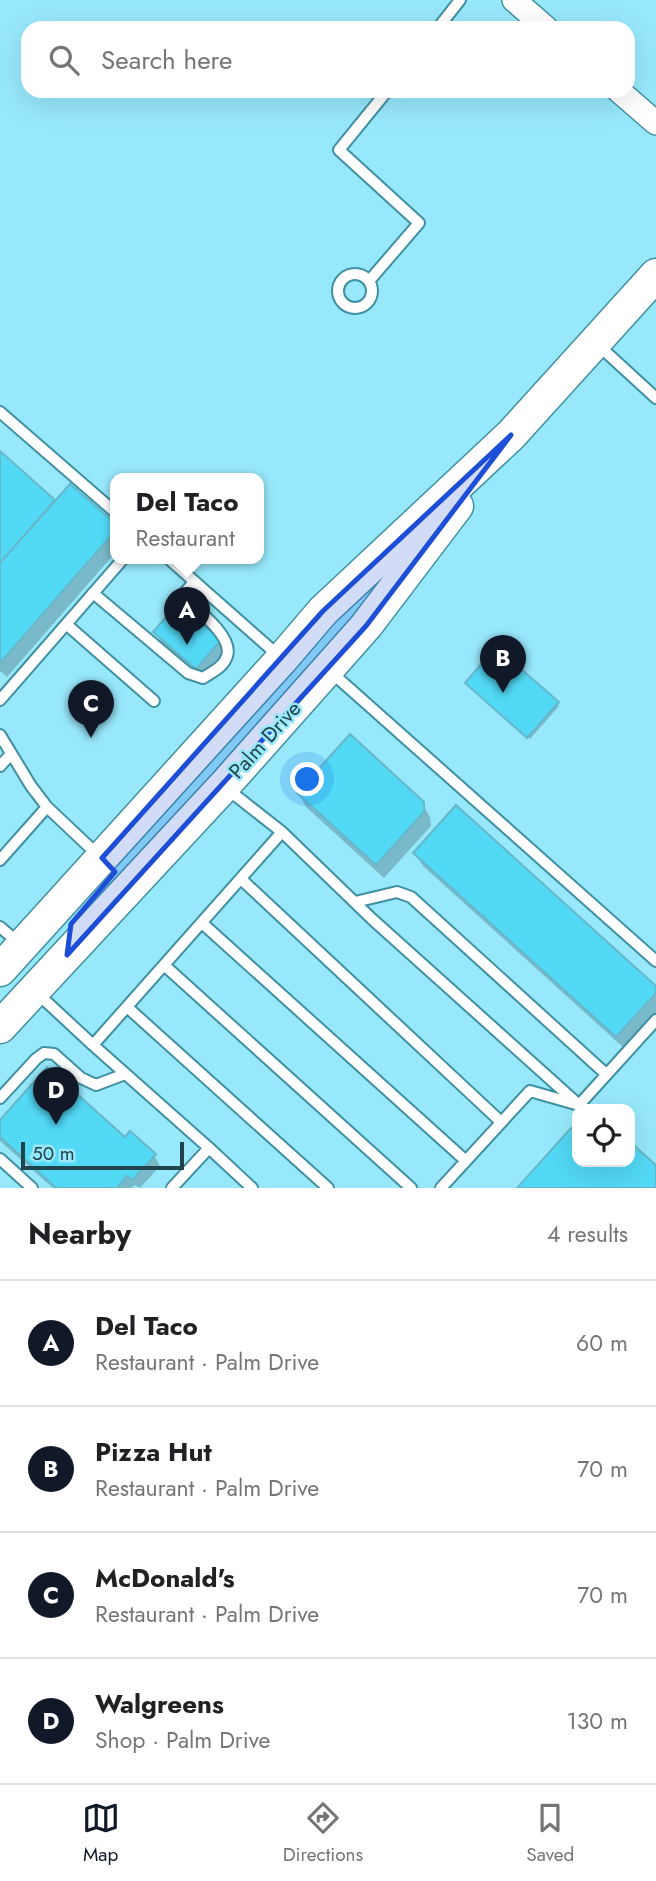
<!DOCTYPE html>
<meta charset="utf-8">
<style>
:root{--surface:#fff;--page:#f2f2f2;--text:#202124;--muted:#757577;--line:#e0e0e0;--accent:#111827}
body{margin:0;font-family:Jost,sans-serif;background:var(--page);color:var(--text)}
.controls{position:absolute;right:21px;bottom:21px;display:grid;overflow:hidden;border-radius:14px;box-shadow:0 7px 28px #0002}
.controls button{width:63px;height:63px;display:grid;place-items:center;padding:0;border:0;border-bottom:2px solid var(--line);background:var(--surface);color:var(--text);font:35px sans-serif}
.scale{position:absolute;left:21px;bottom:18px;width:163px;box-sizing:border-box;padding-left:7px;border:4px solid #21434b;border-top:0;font-size:19px;line-height:24px;white-space:nowrap;color:#21434b;-webkit-text-stroke:5px #98e8fc;paint-order:stroke}
.you{position:absolute;left:308px;top:780px;width:24px;height:24px;margin:-18px;border:5px solid #fff;border-radius:50%;background:#1a73e8;box-shadow:0 0 0 10px #1a73e833}
.badge{display:grid;place-items:center;width:46px;height:46px;border-radius:50%;background:var(--accent);color:#fff;font-size:23px;font-weight:700}
.pin{position:absolute;translate:-50% -58px;filter:drop-shadow(0 2px 4px #0008)}
.pin::after{content:'';position:absolute;top:37px;width:24px;height:21px;background:inherit;clip-path:polygon(0 0,100% 0,50% 100%)}
.popup{position:absolute;left:110px;top:473px;width:154px;height:91px;box-sizing:border-box;display:grid;place-content:center;border-radius:14px;background:var(--surface);filter:drop-shadow(0 2px 5px #0005);font-size:23px;white-space:nowrap;color:var(--muted)}
.popup b{font-size:26px;color:var(--text)}
.popup::after{content:'';position:absolute;left:50%;top:100%;margin-left:-14px;border:14px solid transparent;border-top-color:var(--surface)}
.list{margin:0;padding:0;list-style:none}
h2{display:flex;justify-content:space-between;align-items:center;height:91px;margin:0;padding:0 28px;font-size:30px}
h2 small{font-size:23px;font-weight:400;color:var(--muted)}
.list li{display:grid;grid-template-columns:46px 1fr auto;gap:21px;align-items:center;box-sizing:border-box;height:126px;padding:0 28px;border-top:2px solid var(--line)}
.list b{display:block;font-size:26px;white-space:nowrap}
.list p{margin:0;font-size:23px;white-space:nowrap;color:var(--muted)}
.list em{font-size:23px;font-style:normal;color:var(--muted)}
.icon{flex:none;width:38px;height:38px;fill:none;stroke:currentColor;stroke-width:2;stroke-linecap:round;stroke-linejoin:round}
.map{position:relative;flex:none;width:656px;height:1188px;overflow:hidden}
.search{position:absolute;background:var(--surface);box-shadow:0 7px 28px #0002;left:21px;right:21px;top:21px;height:77px;display:flex;align-items:center;gap:18px;box-sizing:border-box;padding:0 24px;border-radius:21px;color:var(--muted);font-size:26px}
.sheet{height:595px;background:var(--surface)}
nav{display:flex;justify-content:space-around;align-items:center;box-sizing:border-box;height:98px;border-top:2px solid var(--line);background:var(--surface);font-size:19px;color:var(--muted)}
nav a{display:grid;justify-items:center;gap:4px}
nav .on{color:var(--accent)}
.map>svg:first-child{display:block}
.shadow{fill:#0003}
.building{fill:#52d9f6;stroke:#67b7ca;stroke-width:2}
.lines{fill:none;stroke-linecap:round;stroke-linejoin:round}
.lane-casing{stroke:#3f90a3;stroke-width:14}
.street-casing{stroke:#3f90a3;stroke-width:26}
.secondary-casing{stroke:#3f90a3;stroke-width:35}
.lane{stroke:#fff;stroke-width:10}
.street{stroke:#fff;stroke-width:23}
.secondary{stroke:#fff;stroke-width:32}
.marked{fill:#1d4ed8;fill-opacity:0.2;stroke:#1d4ed8;stroke-width:5;stroke-linejoin:round}
.labels{text-anchor:middle;dominant-baseline:central;stroke-width:5;stroke-linejoin:round;paint-order:stroke}
.street-label{font-size:21px;fill:#21434b;stroke:#98e8fc}
</style>
<div class="map">
<svg width="656" height="1188" viewBox="0 0 656 1188">
<rect width="100%" height="100%" fill="#98e8fc"/>
<!-- shadow -->
<path class="shadow" d="M 0,454 L 56,502 L 70,486 L 115,526 L 115,553 L 7,677 L 0,671 Z
M 202,609 L 220,626 L 212,635 L 219,641 L 225,652 L 203,678 L 161,642 L 155,632 L 194,619 Z
M 468,686 L 557,703 L 559,706 L 530,739 Z
M 299,794 L 422,803 L 430,817 L 431,826 L 384,878 L 306,807 Z
M 415,853 L 656,988 L 656,1015 L 625,1049 L 423,866 Z
M 0,1122 L 125,1139 L 154,1155 L 160,1166 L 140,1188 L 134,1185 L 132,1188 L 53,1188 L 0,1141 Z"/>
<!-- building -->
<path class="building" d="M 0,451 L 55,500 L 0,563 Z
M 70,484 L 115,523 L 115,531 L 0,663 L 0,563 Z
M 178,603 L 221,640 L 196,669 L 153,632 Z
M 496,647 L 559,702 L 527,738 L 465,683 Z
M 350,734 L 424,802 L 424,812 L 376,865 L 297,793 Z
M 456,805 L 656,986 L 656,993 L 616,1037 L 413,853 Z
M 47,1067 L 125,1137 L 130,1131 L 156,1154 L 132,1180 L 127,1176 L 117,1188 L 56,1188 L 0,1137 L 0,1120 Z
M 571,1128 L 577,1134 L 577,1162 L 630,1162 L 630,1142 L 656,1165 L 656,1188 L 517,1188 Z"/>
<g class="lines">
<!-- lane casing -->
<g class="lane-casing">
<path id="lane" d="M 438,28 L 460,0
M338 291a17 17 0 1 1 34 0a17 17 0 1 1-34 0Z
M 369,281 L 419,223 L 339,150 L 387,91
M 596,343 L 656,398
M 0,412 L 115,512
M 169,559 L 280,657
M 93,593 L 188,673 L 203,678 C 212,672 224,667 227,656 C 234,636 195,608 182,596 L 194,582
M 66,624 L 154,701
M 331,672 L 656,961
M 0,700 L 123,559
M 0,735 L 31,786 L 47,807 L 100,857
M 0,766 L 11,754
M 282,832 L 372,919 L 579,1105
M 0,860 L 47,807
M 241,879 L 500,1121
M 355,902 L 397,892 L 411,897 L 606,1074
M 202,923 L 466,1161
M 0,927 L 19,943
M 164,965 L 411,1188
M 37,993 L 93,1045 L 282,832 L 226,788
M 127,1007 L 328,1188
M 93,1045 L 209,1148 L 172,1188
M 0,1098 L 36,1059 L 44,1053 L 54,1054 L 81,1078 L 96,1085 L 125,1074
M 209,1148 L 252,1188
M 0,1159 L 32,1188
M 441,1188 L 530,1091 L 579,1105 L 656,1020"/>
</g>
<!-- street casing -->
<g class="street-casing">
<path id="street" d="M 514,0 L 546,28
M 619,91 L 656,123"/>
</g>
<!-- secondary casing -->
<g class="secondary-casing">
<path id="secondary" d="M 0,970 L 282,659 L 323,611 L 511,435 L 656,275
M 0,1027 L 224,786 L 366,626 L 457,506"/>
</g>
<!-- lane -->
<use href="#lane" class="lane"/>
<!-- street -->
<use href="#street" class="street"/>
<!-- secondary -->
<use href="#secondary" class="secondary"/>
</g>
<!-- marked area -->
<path class="marked" d="M 511,435 L 366,626 L 67,955 L 71,924 L 115,872 L 102,858 L 323,611 Z"/>
<g class="labels">
<!-- street labels -->
<g class="street-label">
<text transform="translate(265 740) rotate(-48)">Palm Drive</text>
</g>
</g>
</svg>
<div class="controls">
<button><svg class="icon" aria-label="locate" viewBox="0 0 24 24"><circle cx="12" cy="12" r="6"/><path d="M12 2v4M12 18v4M2 12h4M18 12h4"/></svg></button>
</div>
<div class="scale">50 m</div>
<div class="you"></div>
<div class="pin badge" style="left:187px;top:645px">A</div>
<div class="popup"><b>Del Taco</b>Restaurant</div>
<div class="pin badge" style="left:503px;top:693px">B</div>
<div class="pin badge" style="left:91px;top:738px">C</div>
<div class="pin badge" style="left:56px;top:1125px">D</div>
<div class="search"><svg class="icon" aria-label="search" viewBox="0 0 24 24"><circle cx="10" cy="10" r="6"/><path d="M15 15l6 6"/></svg>Search here</div>
</div>
<section class="sheet">
<h2>Nearby<small>4 results</small></h2>
<ul class="list">
<li><span class="badge">A</span><div><b>Del Taco</b><p>Restaurant · Palm Drive</p></div><em>60 m</em></li>
<li><span class="badge">B</span><div><b>Pizza Hut</b><p>Restaurant · Palm Drive</p></div><em>70 m</em></li>
<li><span class="badge">C</span><div><b>McDonald's</b><p>Restaurant · Palm Drive</p></div><em>70 m</em></li>
<li><span class="badge">D</span><div><b>Walgreens</b><p>Shop · Palm Drive</p></div><em>130 m</em></li>
</ul>
</section>
<nav>
<a class="on"><svg class="icon" aria-label="map" viewBox="0 0 24 24"><path d="M3 6l6-2 6 2 6-2v14l-6 2-6-2-6 2zM9 4v14M15 6v14"/></svg>Map</a>
<a><svg class="icon" aria-label="directions" viewBox="0 0 24 24"><path d="M12 3l9 9-9 9-9-9zM9 14v-3h6M13 9l2 2-2 2"/></svg>Directions</a>
<a><svg class="icon" aria-label="saved" viewBox="0 0 24 24"><path d="M7 4h10v16l-5-4-5 4z"/></svg>Saved</a>
</nav>
